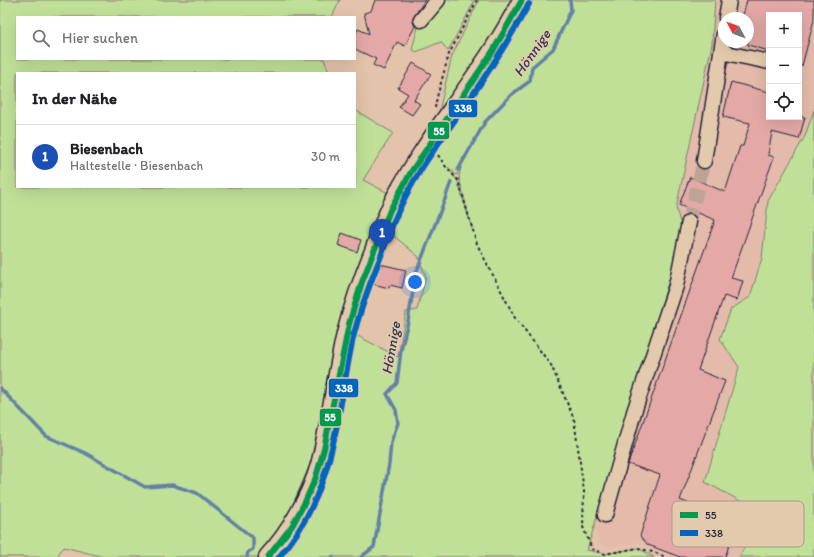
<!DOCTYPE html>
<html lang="de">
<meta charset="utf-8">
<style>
:root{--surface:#fff;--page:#f6f6f6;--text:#202124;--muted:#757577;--line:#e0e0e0;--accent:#ea580c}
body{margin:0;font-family:Itim,sans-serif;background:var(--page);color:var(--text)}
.controls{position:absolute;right:12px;top:12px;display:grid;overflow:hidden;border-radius:0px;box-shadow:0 4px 16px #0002}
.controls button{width:36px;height:36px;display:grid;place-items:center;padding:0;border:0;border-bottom:1px solid var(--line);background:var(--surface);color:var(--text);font:20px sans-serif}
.compass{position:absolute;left:718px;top:12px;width:36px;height:36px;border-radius:50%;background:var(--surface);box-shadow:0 4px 16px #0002;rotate:311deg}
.you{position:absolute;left:415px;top:282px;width:14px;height:14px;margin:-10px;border:3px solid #fff;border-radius:50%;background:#1a73e8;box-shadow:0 0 0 6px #1a73e833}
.badge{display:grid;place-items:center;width:26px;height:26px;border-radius:50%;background:var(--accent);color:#fff;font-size:13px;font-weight:700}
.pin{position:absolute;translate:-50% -33px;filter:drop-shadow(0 1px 2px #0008)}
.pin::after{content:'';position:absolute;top:21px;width:14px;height:12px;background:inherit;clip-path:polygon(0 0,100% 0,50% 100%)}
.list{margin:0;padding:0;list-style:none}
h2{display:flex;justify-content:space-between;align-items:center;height:52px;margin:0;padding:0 16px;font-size:17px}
h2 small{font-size:13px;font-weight:400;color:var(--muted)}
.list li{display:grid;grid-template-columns:26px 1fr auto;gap:12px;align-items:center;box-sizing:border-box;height:64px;padding:0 16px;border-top:1px solid var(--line)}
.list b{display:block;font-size:15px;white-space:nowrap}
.list p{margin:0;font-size:13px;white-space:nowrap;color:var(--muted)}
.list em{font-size:13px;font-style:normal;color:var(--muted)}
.icon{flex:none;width:22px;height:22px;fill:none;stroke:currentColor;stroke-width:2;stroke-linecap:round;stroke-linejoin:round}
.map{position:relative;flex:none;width:814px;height:557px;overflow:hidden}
.search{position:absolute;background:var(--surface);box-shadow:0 4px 16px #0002;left:16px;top:16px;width:340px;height:44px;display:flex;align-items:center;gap:10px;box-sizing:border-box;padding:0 14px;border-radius:0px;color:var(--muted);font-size:15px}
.panel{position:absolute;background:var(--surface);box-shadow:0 4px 16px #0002;left:16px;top:72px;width:340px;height:116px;border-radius:0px}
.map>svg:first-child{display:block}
.built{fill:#e4bbaa;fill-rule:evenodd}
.green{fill:#c0e098;stroke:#71816a;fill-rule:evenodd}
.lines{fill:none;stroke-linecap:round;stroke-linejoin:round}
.stream{stroke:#6481a5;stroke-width:3.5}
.building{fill:#e4a9a6;stroke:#22223b}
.minor-tunnel{stroke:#bda395;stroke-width:14;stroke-dasharray:14 7;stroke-linecap:butt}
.minor-casing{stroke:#22223b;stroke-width:17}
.major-casing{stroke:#22223b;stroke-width:21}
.path{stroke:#22223b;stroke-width:2;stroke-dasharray:3 3;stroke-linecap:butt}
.minor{stroke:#e4caac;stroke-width:14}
.major{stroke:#e4caac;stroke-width:18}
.bus-1-casing{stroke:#e4caac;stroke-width:9}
.bus-2-casing{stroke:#e4caac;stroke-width:9}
.bus-1{stroke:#03994f;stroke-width:6}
.bus-2{stroke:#0065bd;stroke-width:6}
.labels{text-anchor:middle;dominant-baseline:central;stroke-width:3;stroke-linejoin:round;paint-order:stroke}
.water-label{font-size:15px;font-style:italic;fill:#323a55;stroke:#e4caac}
.key{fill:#e4caac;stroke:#aa988a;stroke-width:1}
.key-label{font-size:11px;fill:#22223b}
.line-badge{stroke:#e4caac;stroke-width:1.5}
.badge-label{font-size:11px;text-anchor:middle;font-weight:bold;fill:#fff}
</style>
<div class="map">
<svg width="814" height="557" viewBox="0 0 814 557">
<rect width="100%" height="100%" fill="#e4c3ab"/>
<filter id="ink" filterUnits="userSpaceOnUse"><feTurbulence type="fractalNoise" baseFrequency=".025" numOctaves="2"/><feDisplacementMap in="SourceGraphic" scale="8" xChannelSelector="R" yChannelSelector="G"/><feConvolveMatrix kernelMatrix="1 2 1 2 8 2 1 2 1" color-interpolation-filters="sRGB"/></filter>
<g filter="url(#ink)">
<!-- built -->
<path class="built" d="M 715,0 L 814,0 L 814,110 L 805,136 L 768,201 L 762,258 L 750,297 L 731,309 L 739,367 L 705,481 L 763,513 L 739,557 L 665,557 L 640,542 L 611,548 L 600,544 L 594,526 L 683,233 L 676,208 L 712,44 ZM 769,15 L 799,15 L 799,117 L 769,117 ZM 724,18 L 748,18 L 748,42 L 724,42 Z"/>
<!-- green -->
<path class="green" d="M 0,0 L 340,0 L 332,17 L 17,17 L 17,59 L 324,59 L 329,73 L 17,73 L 17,187 L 355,187 L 355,110 L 393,133 L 363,180 L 390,194 L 364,250 L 354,278 L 311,462 L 290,511 L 265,550 L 258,557 L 104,557 L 64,547 L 56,557 L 0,557 Z
M 439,0 L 475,0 L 448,51 L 441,42 L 416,52 L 412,49 L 420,20 Z
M 479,0 L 514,0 L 448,105 L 440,107 L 452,56 Z
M 533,0 L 715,0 L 712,44 L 676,208 L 683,233 L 587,550 L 605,554 L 638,548 L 654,557 L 278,557 L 305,519 L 354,334 L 398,357 L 406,312 L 417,310 L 426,277 L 418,256 L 388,231 L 403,201 L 428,157 L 435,150 L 511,38 ZM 463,157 L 459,177 L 472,229 L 458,182 L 448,167 L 457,175 Z
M 814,110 L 814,557 L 739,557 L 763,513 L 705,482 L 739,367 L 720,339 L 731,309 L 750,297 L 762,258 L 768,201 L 805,136 Z"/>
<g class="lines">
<!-- stream -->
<path class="stream" d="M 458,170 L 485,122 L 511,95 L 530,81 L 532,67 L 553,49 L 571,10 L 570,0
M 0,388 L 46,436 L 85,453 L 145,487 L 172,485 L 197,493 L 253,538 L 253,549 L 248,552 L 247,557
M 332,557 L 333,557
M 361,557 L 374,547 L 389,464 L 391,442 L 398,423 L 396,410 L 387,394 L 397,383 L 401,350 L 408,321 L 416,273 L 445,199 L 451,182"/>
</g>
<!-- building -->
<path class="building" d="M 375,0 L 425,0 L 413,18 L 413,22 L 415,26 L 405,46 L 397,42 L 384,70 L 373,65 L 376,59 L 355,49 L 355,35 L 358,29 L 369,34 L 364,13 L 371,11 Z
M 747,0 L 814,0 L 814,20 L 802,66 L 799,66 L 799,15 L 769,15 L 769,51 L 748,45 L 748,18 L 742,18 Z
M 413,63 L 431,74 L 414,100 L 420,104 L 412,115 L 399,107 L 408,94 L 398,88 Z
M 731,82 L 769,92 L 769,117 L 805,117 L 799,139 L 772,132 L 768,155 L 774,157 L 731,278 L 743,281 L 737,300 L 724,296 L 698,370 L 725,381 L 680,500 L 737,522 L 725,557 L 680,557 L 648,545 L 640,536 L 660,475 L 628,464 L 715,220 L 679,205 L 690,177 L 725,192 L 740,146 L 743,146 L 750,123 L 723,117 Z
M 342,233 L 361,240 L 357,252 L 338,245 Z
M 380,264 L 406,270 L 402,288 L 390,285 L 389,288 L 373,284 Z"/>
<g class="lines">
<!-- minor-tunnel -->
<path class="minor-tunnel" d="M 689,222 L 704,161"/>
<!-- minor casing -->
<g class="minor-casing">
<path id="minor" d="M 726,18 L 729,0
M 421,20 L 438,0
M 721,52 L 769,62
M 704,161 L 724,33
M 605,515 L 634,412 L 676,286 L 689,222"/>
</g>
<!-- major casing -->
<g class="major-casing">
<path id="major" d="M 268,557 C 290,534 311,496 320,465 C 331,422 336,377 346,334 C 353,306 363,278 374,251 C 380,233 387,214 396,197 C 433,128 487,70 522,0"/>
</g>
<!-- path -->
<path class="path" d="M 435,108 L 437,97 L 449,54 L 477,0
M 438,155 L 446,167 L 458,180 L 477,244 L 515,318 L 551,365 L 574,419 L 584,491 L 583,527 L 592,549 L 605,554 L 638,548 L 656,553 L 665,557"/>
<!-- minor -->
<use href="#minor" class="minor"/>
<!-- major -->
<use href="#major" class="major"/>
<!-- bus-1 casing -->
<g class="bus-1-casing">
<path id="bus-1" d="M 268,557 L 292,526 L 305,502 L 316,477 L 324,449 L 349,324 L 362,282 L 390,210 L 411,172 L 493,51 L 522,0"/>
</g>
<!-- bus-2 casing -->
<g class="bus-2-casing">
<path id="bus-2" d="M 279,557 C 335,493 336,417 353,338 C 360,310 370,283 381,256 C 385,244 389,233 394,221 C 411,179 440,141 467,103 C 489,71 510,38 529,4"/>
</g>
<!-- bus-1 -->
<use href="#bus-1" class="bus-1"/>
<!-- bus-2 -->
<use href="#bus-2" class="bus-2"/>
</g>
</g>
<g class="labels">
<!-- water labels -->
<g class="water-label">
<text transform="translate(532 53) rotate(-55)">Hönnige</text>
<text transform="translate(391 348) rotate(-80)">Hönnige</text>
</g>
</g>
<!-- legend -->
<rect x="672" y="501" width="132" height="46" rx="6" class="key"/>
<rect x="680" y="512" width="18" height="6" fill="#03994f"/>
<rect x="680" y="530" width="18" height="6" fill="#0065bd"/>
<g class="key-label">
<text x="705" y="519">55</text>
<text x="705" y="537">338</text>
</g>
<g class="line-badge">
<rect x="448" y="99" width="30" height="19" rx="4" fill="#0065bd"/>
<rect x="427" y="121" width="23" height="19" rx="4" fill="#03994f"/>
<rect x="328" y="378" width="31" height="20" rx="4" fill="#0065bd"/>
<rect x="319" y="408" width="23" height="19" rx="4" fill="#03994f"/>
</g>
<g class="badge-label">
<text x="463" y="112">338</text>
<text x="439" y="135">55</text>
<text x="344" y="392">338</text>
<text x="330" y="421">55</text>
</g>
</svg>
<div class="controls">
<button>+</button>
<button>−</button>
<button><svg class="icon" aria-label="locate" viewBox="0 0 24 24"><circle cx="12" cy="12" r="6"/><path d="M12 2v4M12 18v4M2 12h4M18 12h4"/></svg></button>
</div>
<svg class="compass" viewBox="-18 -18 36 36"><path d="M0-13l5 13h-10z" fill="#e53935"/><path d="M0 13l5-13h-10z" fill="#757577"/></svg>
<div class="you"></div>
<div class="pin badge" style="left:382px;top:252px;background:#1a4fb4">1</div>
<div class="search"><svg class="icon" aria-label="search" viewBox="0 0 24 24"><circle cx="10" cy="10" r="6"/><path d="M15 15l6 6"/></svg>Hier suchen</div>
<section class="panel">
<h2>In der Nähe<small></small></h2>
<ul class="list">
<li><span class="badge" style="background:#1a4fb4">1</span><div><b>Biesenbach</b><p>Haltestelle · Biesenbach</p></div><em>30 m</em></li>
</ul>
</section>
</div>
